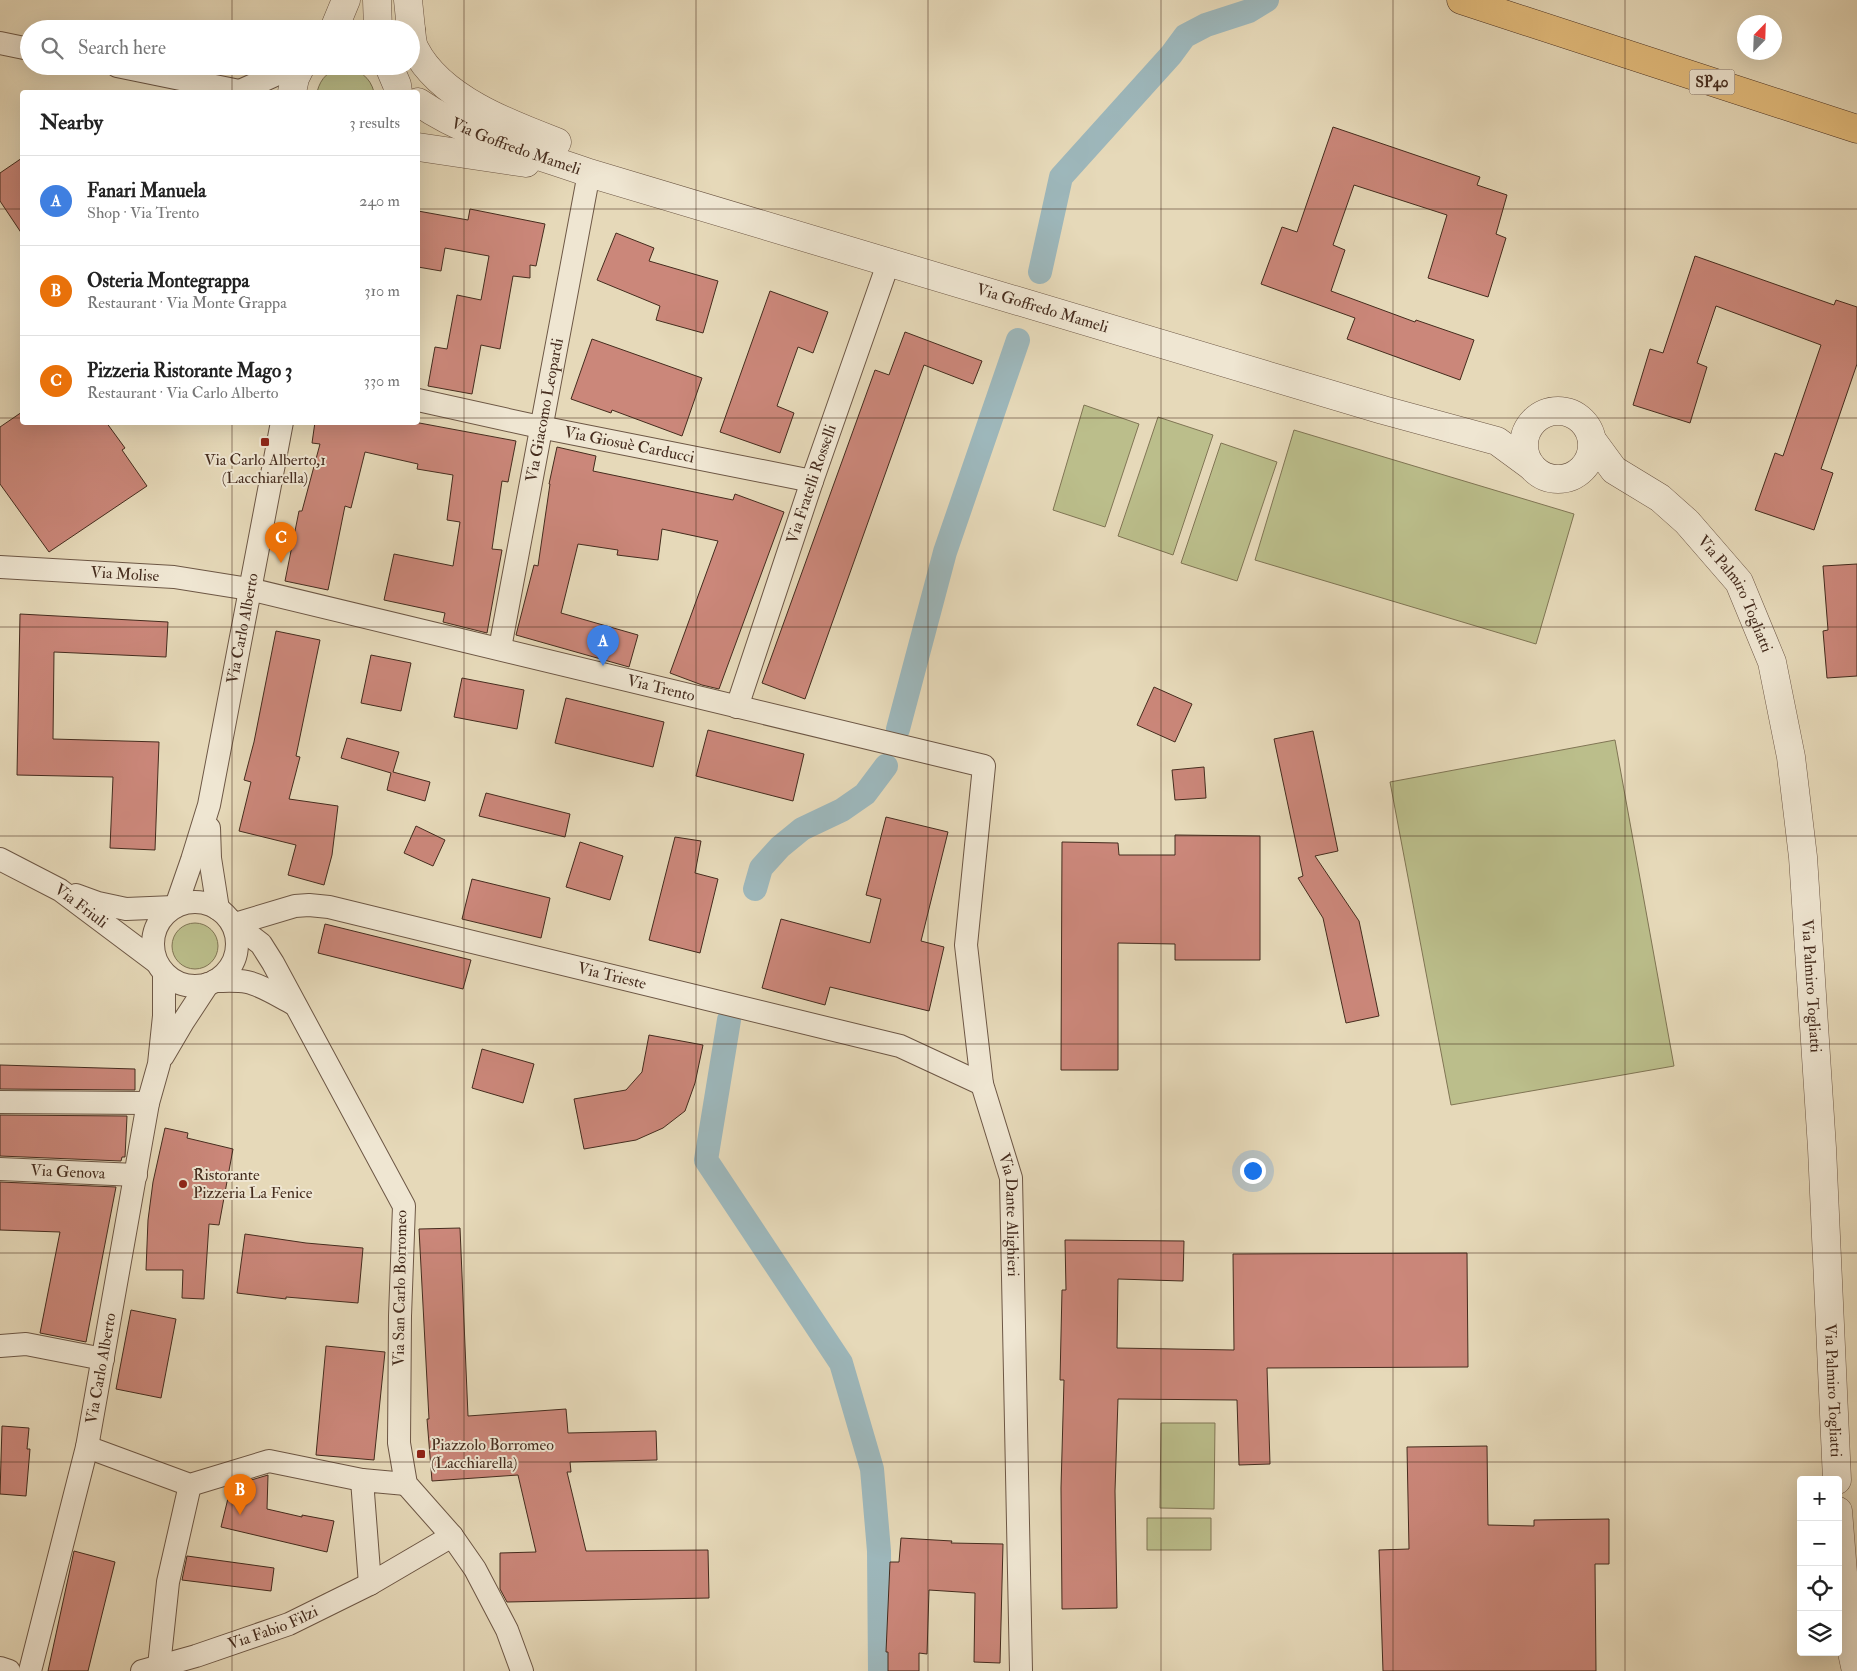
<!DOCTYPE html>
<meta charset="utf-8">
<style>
:root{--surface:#fff;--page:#f6f6f6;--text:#222;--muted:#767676;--line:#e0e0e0;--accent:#111827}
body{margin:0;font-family:"IM FELL Double Pica",serif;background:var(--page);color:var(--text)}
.controls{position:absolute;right:15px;bottom:15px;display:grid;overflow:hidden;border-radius:5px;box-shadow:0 5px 20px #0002}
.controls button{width:45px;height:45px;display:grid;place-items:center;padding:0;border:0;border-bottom:1px solid var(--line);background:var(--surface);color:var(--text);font:25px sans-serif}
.compass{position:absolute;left:1737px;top:15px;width:45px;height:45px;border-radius:50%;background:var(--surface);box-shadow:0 5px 20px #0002;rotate:23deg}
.you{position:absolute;left:1252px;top:1170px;width:18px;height:18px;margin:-12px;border:4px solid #fff;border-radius:50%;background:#1a73e8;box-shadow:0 0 0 8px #1a73e833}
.badge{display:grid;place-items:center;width:32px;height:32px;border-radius:50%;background:var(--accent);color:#fff;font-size:16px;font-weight:700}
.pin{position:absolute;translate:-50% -41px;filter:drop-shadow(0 1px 2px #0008)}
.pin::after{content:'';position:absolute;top:26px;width:18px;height:15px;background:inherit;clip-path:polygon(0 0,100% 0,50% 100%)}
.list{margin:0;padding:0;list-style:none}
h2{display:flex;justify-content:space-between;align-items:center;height:65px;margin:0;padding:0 20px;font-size:21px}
h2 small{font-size:16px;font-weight:400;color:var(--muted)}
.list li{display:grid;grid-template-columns:32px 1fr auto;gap:15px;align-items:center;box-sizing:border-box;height:90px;padding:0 20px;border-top:1px solid var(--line)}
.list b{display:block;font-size:19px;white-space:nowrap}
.list p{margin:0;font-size:16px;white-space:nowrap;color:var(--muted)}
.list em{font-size:16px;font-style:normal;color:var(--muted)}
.icon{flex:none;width:28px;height:28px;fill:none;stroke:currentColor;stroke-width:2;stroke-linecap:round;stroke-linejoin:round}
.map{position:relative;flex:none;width:1857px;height:1671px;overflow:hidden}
.search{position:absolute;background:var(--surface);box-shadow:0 5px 20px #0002;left:20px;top:20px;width:400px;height:55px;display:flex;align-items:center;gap:12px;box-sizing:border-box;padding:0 18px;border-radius:28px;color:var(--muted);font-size:19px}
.panel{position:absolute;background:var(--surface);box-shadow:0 5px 20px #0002;left:20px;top:90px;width:400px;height:335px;border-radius:5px}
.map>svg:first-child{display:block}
.green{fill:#bbbe8b;stroke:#807554}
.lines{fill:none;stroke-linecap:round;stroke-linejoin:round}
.canal{stroke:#9db7bb;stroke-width:24}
.building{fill:#cb877a;stroke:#452c1e}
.minor-casing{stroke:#6d5745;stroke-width:24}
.tertiary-casing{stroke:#6d5745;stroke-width:29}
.primary-casing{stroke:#452c1e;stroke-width:29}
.minor{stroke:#efe6d2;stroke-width:22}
.tertiary{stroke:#efe6d2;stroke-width:28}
.primary{stroke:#e3bc7c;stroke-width:28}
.grid{fill:none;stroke:#452c1e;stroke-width:1;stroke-opacity:0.55}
.poi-dot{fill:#8f2418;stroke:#efe6d2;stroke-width:2}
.labels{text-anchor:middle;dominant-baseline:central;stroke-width:4;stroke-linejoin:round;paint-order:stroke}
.shield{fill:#efe6d2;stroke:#786454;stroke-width:1}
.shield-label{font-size:15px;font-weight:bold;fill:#452c1e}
.street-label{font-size:16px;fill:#452c1e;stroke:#efe6d2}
.poi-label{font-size:16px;fill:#452c1e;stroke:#efe6d2;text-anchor:start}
</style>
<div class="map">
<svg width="1857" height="1671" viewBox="0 0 1857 1671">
<rect width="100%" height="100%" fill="#e6d9b9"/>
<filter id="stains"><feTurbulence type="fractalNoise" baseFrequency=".004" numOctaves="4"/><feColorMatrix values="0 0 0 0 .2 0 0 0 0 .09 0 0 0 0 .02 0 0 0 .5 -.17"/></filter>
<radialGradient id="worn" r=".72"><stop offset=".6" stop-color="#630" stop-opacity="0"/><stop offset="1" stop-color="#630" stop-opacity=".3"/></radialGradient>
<!-- green -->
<path class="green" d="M 344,68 C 360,70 370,77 374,92 L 317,92 C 321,77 329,70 344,68 Z
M 1084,405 L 1139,424 L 1105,527 L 1053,510 Z
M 1158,417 L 1213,435 L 1173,555 L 1118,536 Z
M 1294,430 L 1574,514 L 1536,644 L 1255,560 Z
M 1221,443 L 1277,462 L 1237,581 L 1181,563 Z
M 1615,740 L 1674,1066 L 1451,1105 L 1390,782 Z
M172 946a23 23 0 1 1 46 0a23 23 0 1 1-46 0Z
M 1161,1423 L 1215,1423 L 1214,1509 L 1160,1508 Z
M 1147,1518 L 1211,1518 L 1211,1550 L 1147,1550 Z"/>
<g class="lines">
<!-- canal -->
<path class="canal" d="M 1040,272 L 1061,177 L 1171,55 L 1185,36 L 1206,25 L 1249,11 L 1267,0
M 898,729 L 945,552 L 1018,340
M 755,889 L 761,868 L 780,847 L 802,829 L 842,810 L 865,794 L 886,766
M 729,1020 L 706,1160 L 841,1363 L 872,1469 L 879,1551 L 880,1671"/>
</g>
<!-- building -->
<path class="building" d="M 1333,127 L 1480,177 L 1477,185 L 1507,195 L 1496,234 L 1506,238 L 1488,297 L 1428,278 L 1447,215 L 1354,185 L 1333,245 L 1345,250 L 1331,291 L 1415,322 L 1416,320 L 1474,340 L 1460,380 L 1347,339 L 1355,318 L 1261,284 L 1282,227 L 1297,232 Z
M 22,158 L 22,234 L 0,201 L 0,173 Z
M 470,209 L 545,224 L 536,266 L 530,265 L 530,278 L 513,276 L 500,349 L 481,345 L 472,394 L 428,386 L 435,347 L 447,349 L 457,295 L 481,300 L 489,256 L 445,248 L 441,271 L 418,267 L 418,211 L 468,220 Z
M 616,233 L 654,248 L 649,261 L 718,281 L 703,333 L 656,320 L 660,306 L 597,280 Z
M 1695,256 L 1834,305 L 1836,300 L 1857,307 L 1857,364 L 1821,469 L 1833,473 L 1814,530 L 1755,510 L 1775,453 L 1783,456 L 1821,345 L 1716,306 L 1697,363 L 1707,367 L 1690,423 L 1633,405 L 1650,349 L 1663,353 Z
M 770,291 L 828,312 L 813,353 L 798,347 L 777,406 L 794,413 L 780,453 L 720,432 Z
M 905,332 L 982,361 L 973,384 L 924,365 L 805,699 L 762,683 L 875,370 L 889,375 Z
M 592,339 L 702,378 L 682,436 L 612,410 L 611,413 L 571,399 Z
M 22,412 L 22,422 L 106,422 L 125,448 L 122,450 L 147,486 L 49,552 L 0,484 L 0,427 Z
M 315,422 L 414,422 L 516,441 L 508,482 L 502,481 L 492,549 L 502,550 L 487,633 L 443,622 L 445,613 L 384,600 L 394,554 L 453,566 L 460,522 L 447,520 L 453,475 L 417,469 L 418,464 L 365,452 L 351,508 L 345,506 L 328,590 L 285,581 L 299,511 L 302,511 L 320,444 L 312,443 Z
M 557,447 L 596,456 L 593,471 L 733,500 L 735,494 L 784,512 L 719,689 L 702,685 L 670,673 L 718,541 L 662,529 L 658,560 L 617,555 L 618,550 L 578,544 L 561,613 L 638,635 L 629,667 L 516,635 L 534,565 L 538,566 L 550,484 L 549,484 Z
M 1857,564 L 1857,676 L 1827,678 L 1823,631 L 1828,630 L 1823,566 Z
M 20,614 L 168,622 L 166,657 L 54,652 L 53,739 L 159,742 L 155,850 L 110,848 L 113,777 L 17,775 Z
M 276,631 L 320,640 L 296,756 L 300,757 L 289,799 L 338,806 L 332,855 L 324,885 L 288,875 L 296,845 L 239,831 L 251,782 L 244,780 L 254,742 Z
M 371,655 L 411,663 L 401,711 L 361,703 Z
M 462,678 L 524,690 L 517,729 L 454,717 Z
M 1154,687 L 1192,704 L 1175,742 L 1137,725 Z
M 566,698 L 664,722 L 653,767 L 555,743 Z
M 708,730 L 804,754 L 793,801 L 696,776 Z
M 1313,731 L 1338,851 L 1315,856 L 1359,921 L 1379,1016 L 1346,1023 L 1323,918 L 1298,878 L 1303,876 L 1274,739 Z
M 347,738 L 399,752 L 393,772 L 430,782 L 425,801 L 387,790 L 391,773 L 341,758 Z
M 1204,767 L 1206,798 L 1175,800 L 1172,770 Z
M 486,793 L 570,814 L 565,837 L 479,816 Z
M 886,817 L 948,832 L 921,941 L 944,947 L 929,1011 L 830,987 L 825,1005 L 762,988 L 781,919 L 870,943 L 881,899 L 866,895 Z
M 416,826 L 445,840 L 433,866 L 404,853 Z
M 1175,835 L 1260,836 L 1260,960 L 1175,960 L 1175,944 L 1118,943 L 1118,1070 L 1061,1070 L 1062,842 L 1118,843 L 1119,855 L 1175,855 Z
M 675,837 L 701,841 L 695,873 L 718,879 L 700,953 L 649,940 Z
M 580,842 L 623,856 L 610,900 L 566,887 Z
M 472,879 L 550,898 L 541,938 L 462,919 Z
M 325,924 L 471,960 L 463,989 L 318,953 Z
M 649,1035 L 703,1045 L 695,1083 L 685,1111 L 663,1128 L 636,1140 L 584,1149 L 574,1099 L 626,1090 L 642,1072 Z
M 482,1049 L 534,1064 L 523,1103 L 472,1088 Z
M 0,1065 L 135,1069 L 135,1090 L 0,1089 Z
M 0,1115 L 127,1116 L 125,1157 L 122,1157 L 121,1161 L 0,1156 Z
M 165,1128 L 188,1133 L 187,1138 L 233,1149 L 219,1225 L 209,1224 L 204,1299 L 182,1298 L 183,1270 L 146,1270 L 148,1220 L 153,1182 Z
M 0,1182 L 116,1187 L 86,1342 L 40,1333 L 60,1232 L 0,1230 Z
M 460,1228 L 468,1416 L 566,1409 L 568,1433 L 656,1431 L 657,1460 L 570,1462 L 571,1472 L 567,1472 L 586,1551 L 708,1550 L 709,1598 L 507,1602 L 500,1589 L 500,1553 L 536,1552 L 518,1475 L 432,1481 L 427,1419 L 429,1419 L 419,1229 Z
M 245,1234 L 306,1243 L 363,1248 L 358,1303 L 286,1297 L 286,1299 L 237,1293 Z
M 1065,1240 L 1184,1241 L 1183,1281 L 1118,1279 L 1117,1348 L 1234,1350 L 1233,1254 L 1467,1253 L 1468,1367 L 1267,1368 L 1270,1464 L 1239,1465 L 1237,1400 L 1118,1399 L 1115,1491 L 1117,1608 L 1062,1609 L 1061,1488 L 1064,1380 L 1060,1380 L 1062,1290 L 1066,1290 Z
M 131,1310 L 176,1319 L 161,1398 L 116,1389 Z
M 326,1346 L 385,1352 L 374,1460 L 316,1455 Z
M 2,1426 L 29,1428 L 27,1449 L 30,1449 L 26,1496 L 0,1494 Z
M 1487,1446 L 1488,1525 L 1534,1526 L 1534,1520 L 1609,1519 L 1609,1564 L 1595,1564 L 1596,1671 L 1383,1671 L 1379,1550 L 1409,1549 L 1407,1447 Z
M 268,1475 L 267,1509 L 302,1517 L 302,1515 L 334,1521 L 327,1552 L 221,1527 L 231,1486 Z
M 901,1538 L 952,1541 L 951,1543 L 1003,1544 L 1000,1663 L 974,1662 L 975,1593 L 929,1590 L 927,1654 L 919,1653 L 919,1671 L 888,1671 L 888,1652 L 886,1652 L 890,1562 L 899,1562 Z
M 74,1551 L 115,1562 L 88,1671 L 48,1671 Z
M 187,1556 L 274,1568 L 271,1591 L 182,1580 Z"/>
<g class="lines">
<!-- minor casing -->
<g class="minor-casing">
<g id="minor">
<path d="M 0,43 L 29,49"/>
<path d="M 117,66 L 244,92"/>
<path d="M 240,91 L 295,66"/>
<path id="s1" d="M 418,400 L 540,427 L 812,481"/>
<path id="s2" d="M 0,567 L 174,577 L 249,589 L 984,766 L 966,945 L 982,1084 L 1011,1178 L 1021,1671"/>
<path id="s3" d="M 500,648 L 589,173"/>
<path id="s4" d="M 737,707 L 812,481 L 889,261"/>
<path d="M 209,828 L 210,858 L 218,909"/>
<path id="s5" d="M 0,859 L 60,890 L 156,962"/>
<path d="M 76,895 L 98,903 L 126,909 L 174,907"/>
<circle cx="195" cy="944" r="42"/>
<path id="s6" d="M 176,906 L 192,860 L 209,805 L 282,422"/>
<path d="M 230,920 L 261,944 L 273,963 L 404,1206 L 400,1316 L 399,1443 L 406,1484 L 452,1536 L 475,1569 L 507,1630 L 522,1671"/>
<path id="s7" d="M 235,924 L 295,906 L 309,905 L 329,907 L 900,1046 L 982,1084"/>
<path d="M 215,981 C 225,981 237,980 247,982 C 262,985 280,997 294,1004"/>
<path d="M 163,1056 L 183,1022 L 208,984"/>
<path d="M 0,1102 L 148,1103"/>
<path id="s8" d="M 0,1169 L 136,1175"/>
<path d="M 0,1346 L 26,1344 L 103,1359"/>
<path d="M 87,1447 L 190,1485 L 269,1461 L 362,1480"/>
<path d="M 406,1484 L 362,1480 L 370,1584 L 452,1536"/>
<path d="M 159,1666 L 168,1582 L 190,1485"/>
<path d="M 0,1668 L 9,1671"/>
<path id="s9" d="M 30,1671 L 87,1447 L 148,1103 L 159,1064 L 164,1016 L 164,973"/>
<path id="s10" d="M 142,1671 L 196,1656 L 289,1624 L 370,1584"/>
</g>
</g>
<!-- tertiary casing -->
<g class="tertiary-casing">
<g id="tertiary">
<path d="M 377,0 L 378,29"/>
<path d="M 408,0 L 411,29"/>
<path d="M 334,29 L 346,0"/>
<path d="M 411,30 C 412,36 412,44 415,49 C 440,98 509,124 557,142"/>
<path d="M 389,66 L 397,85 L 398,92"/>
<path d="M 292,92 L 295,78 L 301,66"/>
<path id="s11" d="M 418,102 C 467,136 532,153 589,173 L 1383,410 L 1497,441 L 1531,466"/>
<path d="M 418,147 L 526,163"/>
<circle cx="1558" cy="445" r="34"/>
<path id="s12" d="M 1592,440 L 1614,470 L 1660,498 L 1687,522 L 1739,582 L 1772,662 L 1791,757 L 1803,857 L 1822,1148 L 1837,1480"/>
<path d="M 1838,1511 L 1848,1634 L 1856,1671"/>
</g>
</g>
<!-- primary casing -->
<g class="primary-casing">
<path id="primary" d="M 1461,0 L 1857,129"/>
</g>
<!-- minor -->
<use href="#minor" class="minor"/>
<!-- tertiary -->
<use href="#tertiary" class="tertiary"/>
<!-- primary -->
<use href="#primary" class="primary"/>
</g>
<!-- grid -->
<path class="grid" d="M 232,0 L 232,29M 464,0 L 464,1671M 696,0 L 696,1671M 928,0 L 928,1671M 1161,0 L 1161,1671M 1393,0 L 1393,1671M 1625,0 L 1625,1671M 232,66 L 232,92M 0,209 L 22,209M 418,209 L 1857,209M 0,418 L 22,418M 418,418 L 1857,418M 232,422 L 232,1671M 0,627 L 1857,627M 0,836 L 1857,836M 0,1044 L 1857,1044M 0,1253 L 1857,1253M 0,1462 L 1857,1462"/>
<!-- markers -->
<g class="poi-dot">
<rect x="260" y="437" width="10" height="10" rx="2.5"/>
<circle cx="183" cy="1184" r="5"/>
<rect x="416" y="1449" width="10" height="10" rx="2.5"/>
</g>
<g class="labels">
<!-- shield labels -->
<rect class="shield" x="1689.5" y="69.5" width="45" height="25" rx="4"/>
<g class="shield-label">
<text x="1712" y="82">SP40</text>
</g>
<!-- street labels -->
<g class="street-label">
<text stroke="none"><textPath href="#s11" startOffset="108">Via Goffredo Mameli</textPath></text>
<text stroke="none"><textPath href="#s11" startOffset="659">Via Goffredo Mameli</textPath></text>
<text stroke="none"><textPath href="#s3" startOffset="242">Via Giacomo Leopardi</textPath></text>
<text stroke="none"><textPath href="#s1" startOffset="216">Via Giosuè Carducci</textPath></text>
<text stroke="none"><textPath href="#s4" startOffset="235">Via Fratelli Rosselli</textPath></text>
<text stroke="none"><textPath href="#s2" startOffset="125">Via Molise</textPath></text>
<text stroke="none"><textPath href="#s12" startOffset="215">Via Palmiro Togliatti</textPath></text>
<text stroke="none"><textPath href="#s6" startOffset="286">Via Carlo Alberto</textPath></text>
<text stroke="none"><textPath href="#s2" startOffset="674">Via Trento</textPath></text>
<text stroke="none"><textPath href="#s5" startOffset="94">Via Friuli</textPath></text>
<text stroke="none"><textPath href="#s7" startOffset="388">Via Trieste</textPath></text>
<text stroke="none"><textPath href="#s12" startOffset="620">Via Palmiro Togliatti</textPath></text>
<text stroke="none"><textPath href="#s8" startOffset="68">Via Genova</textPath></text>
<text stroke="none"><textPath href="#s2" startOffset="1461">Via Dante Alighieri</textPath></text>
<text transform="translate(400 1288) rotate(-89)">Via San Carlo Borromeo</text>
<text stroke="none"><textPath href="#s9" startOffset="311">Via Carlo Alberto</textPath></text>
<text stroke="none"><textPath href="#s12" startOffset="1025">Via Palmiro Togliatti</textPath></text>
<text stroke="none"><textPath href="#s10" startOffset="138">Via Fabio Filzi</textPath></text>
</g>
<!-- poi labels -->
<g class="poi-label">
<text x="265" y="460" text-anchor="middle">Via Carlo Alberto,1<tspan x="265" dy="18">(Lacchiarella)</tspan></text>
<text x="193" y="1175">Ristorante<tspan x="193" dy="18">Pizzeria La Fenice</tspan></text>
<text x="431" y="1445">Piazzolo Borromeo<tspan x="431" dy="18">(Lacchiarella)</tspan></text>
</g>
</g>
<rect width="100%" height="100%" filter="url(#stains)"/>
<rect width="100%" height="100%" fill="url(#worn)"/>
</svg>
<div class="controls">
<button>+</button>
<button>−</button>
<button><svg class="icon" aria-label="locate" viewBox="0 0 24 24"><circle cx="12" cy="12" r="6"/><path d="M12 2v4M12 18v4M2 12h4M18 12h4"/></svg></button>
<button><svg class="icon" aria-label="layers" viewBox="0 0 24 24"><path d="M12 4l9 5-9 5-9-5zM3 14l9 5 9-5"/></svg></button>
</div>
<svg class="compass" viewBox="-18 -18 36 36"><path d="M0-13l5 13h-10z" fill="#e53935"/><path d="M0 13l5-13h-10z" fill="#767676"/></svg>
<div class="you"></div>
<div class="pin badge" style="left:603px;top:666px;background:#3f7fe0">A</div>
<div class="pin badge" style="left:240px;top:1515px;background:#e8710a">B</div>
<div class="pin badge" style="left:281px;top:563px;background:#e8710a">C</div>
<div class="search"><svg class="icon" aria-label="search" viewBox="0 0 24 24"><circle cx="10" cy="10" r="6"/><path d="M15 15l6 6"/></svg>Search here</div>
<section class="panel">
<h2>Nearby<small>3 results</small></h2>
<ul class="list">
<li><span class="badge" style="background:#3f7fe0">A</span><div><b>Fanari Manuela</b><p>Shop · Via Trento</p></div><em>240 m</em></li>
<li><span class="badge" style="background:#e8710a">B</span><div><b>Osteria Montegrappa</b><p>Restaurant · Via Monte Grappa</p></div><em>310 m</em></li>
<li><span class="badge" style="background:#e8710a">C</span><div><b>Pizzeria Ristorante Mago 3</b><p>Restaurant · Via Carlo Alberto</p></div><em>330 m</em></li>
</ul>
</section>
</div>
